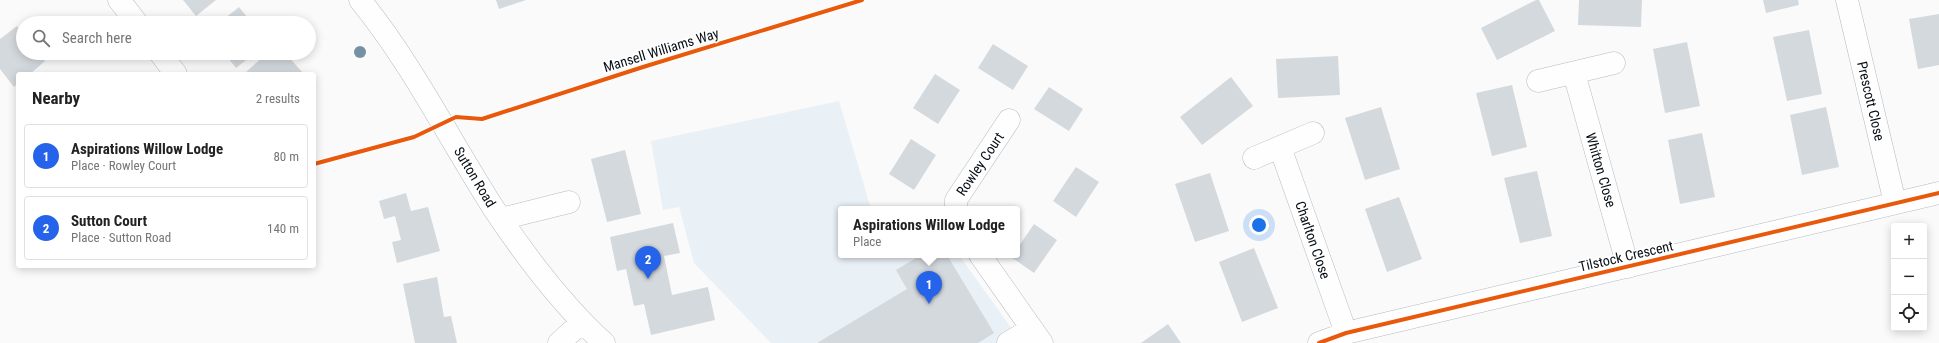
<!DOCTYPE html>
<meta charset="utf-8">
<style>
:root{--surface:#fff;--page:#f6f6f6;--text:#222;--muted:#767676;--line:#e0e0e0;--accent:#2563eb}
body{margin:0;font-family:"Roboto Condensed",sans-serif;background:var(--page);color:var(--text)}
.controls{position:absolute;right:12px;bottom:12px;display:grid;overflow:hidden;border-radius:4px;box-shadow:0 2px 10px #0003}
.controls button{width:36px;height:36px;display:grid;place-items:center;padding:0;border:0;border-bottom:1px solid var(--line);background:var(--surface);color:var(--text);font:20px sans-serif}
.you{position:absolute;left:1259px;top:225px;width:14px;height:14px;margin:-10px;border:3px solid #fff;border-radius:50%;background:#1a73e8;box-shadow:0 0 0 6px #1a73e833}
.badge{display:grid;place-items:center;width:26px;height:26px;border-radius:50%;background:var(--accent);color:#fff;font-size:13px;font-weight:700}
.pin{position:absolute;translate:-50% -33px;filter:drop-shadow(0 1px 2px #0008)}
.pin::after{content:'';position:absolute;top:21px;width:14px;height:12px;background:inherit;clip-path:polygon(0 0,100% 0,50% 100%)}
.popup{position:absolute;left:838px;top:206px;width:182px;height:52px;box-sizing:border-box;display:grid;place-content:center;border-radius:4px;background:var(--surface);filter:drop-shadow(0 1px 3px #0005);font-size:13px;white-space:nowrap;color:var(--muted)}
.popup b{font-size:15px;color:var(--text)}
.popup::after{content:'';position:absolute;left:50%;top:100%;margin-left:-8px;border:8px solid transparent;border-top-color:var(--surface)}
.list{margin:0;padding:0;list-style:none}
h2{display:flex;justify-content:space-between;align-items:center;height:52px;margin:0;padding:0 16px;font-size:17px}
h2 small{font-size:13px;font-weight:400;color:var(--muted)}
.list li{display:grid;grid-template-columns:26px 1fr auto;gap:12px;align-items:center;box-sizing:border-box;height:64px;margin:0 8px 8px;padding:0 8px;border:1px solid var(--line);border-radius:4px}
.list b{display:block;font-size:15px;white-space:nowrap}
.list p{margin:0;font-size:13px;white-space:nowrap;color:var(--muted)}
.list em{font-size:13px;font-style:normal;color:var(--muted)}
.icon{flex:none;width:22px;height:22px;fill:none;stroke:currentColor;stroke-width:2;stroke-linecap:round;stroke-linejoin:round}
.map{position:relative;flex:none;width:1939px;height:343px;overflow:hidden}
.search{position:absolute;background:var(--surface);box-shadow:0 2px 10px #0003;left:16px;top:16px;width:300px;height:44px;display:flex;align-items:center;gap:10px;box-sizing:border-box;padding:0 14px;border-radius:22px;color:var(--muted);font-size:15px}
.panel{position:absolute;background:var(--surface);box-shadow:0 2px 10px #0003;left:16px;top:72px;width:300px;height:196px;border-radius:4px}
.map>svg:first-child{display:block}
.built{fill:#e9f0f6}
.building{fill:#d4d9dd}
.lines{fill:none;stroke-linecap:round;stroke-linejoin:round}
.minor-casing{stroke:#b6babe;stroke-width:23}
.minor{stroke:#fefefe;stroke-width:22}
.cycleway-casing{stroke:#fff;stroke-width:6}
.cycleway{stroke:#e8590c;stroke-width:4}
.tree{fill:#7592a5}
.labels{text-anchor:middle;dominant-baseline:central;stroke-width:3.5;stroke-linejoin:round;paint-order:stroke}
.street-label{font-size:14px;fill:#060e15;stroke:#fff}
</style>
<div class="map">
<svg width="1939" height="343" viewBox="0 0 1939 343">
<rect width="100%" height="100%" fill="#fafafa"/>
<!-- built -->
<path class="built" d="M 839,101 L 871,209 L 841,209 L 841,255 L 959,255 L 1022,343 L 771,343 L 694,263 L 679,207 L 663,210 L 651,141 Z"/>
<!-- building -->
<path class="building" d="M 183,0 L 216,0 L 196,16 Z
M 496,0 L 526,0 L 499,9 Z
M 1536,0 L 1539,0 L 1555,31 L 1497,60 L 1481,28 Z
M 1579,0 L 1642,0 L 1641,27 L 1578,25 Z
M 1763,0 L 1798,0 L 1799,5 L 1766,13 Z
M 239,7 L 252,23 L 219,23 Z
M 1939,14 L 1939,65 L 1918,69 L 1909,19 Z
M 17,26 L 23,34 L 23,53 L 39,53 L 45,61 L 30,74 L 18,74 L 18,83 L 14,87 L 0,69 L 0,39 Z
M 1809,30 L 1822,94 L 1787,101 L 1773,37 Z
M 1687,42 L 1700,106 L 1665,113 L 1653,49 Z
M 993,44 L 1028,66 L 1013,90 L 978,68 Z
M 224,53 L 255,53 L 236,68 Z
M 267,53 L 273,54 L 285,53 L 304,74 L 246,74 L 245,73 Z
M 1338,56 L 1340,95 L 1278,98 L 1276,59 Z
M 935,74 L 960,90 L 938,124 L 913,108 Z
M 1231,77 L 1253,106 L 1202,145 L 1180,117 Z
M 1512,85 L 1527,147 L 1492,156 L 1476,93 Z
M 1049,87 L 1083,109 L 1069,131 L 1034,109 Z
M 1381,107 L 1400,169 L 1365,180 L 1345,118 Z
M 1826,107 L 1839,167 L 1802,175 L 1790,115 Z
M 1702,133 L 1715,197 L 1680,204 L 1668,140 Z
M 911,139 L 936,155 L 914,190 L 889,174 Z
M 625,150 L 641,214 L 607,222 L 591,159 Z
M 1076,167 L 1099,182 L 1076,217 L 1053,201 Z
M 1537,171 L 1552,236 L 1520,243 L 1504,178 Z
M 1210,173 L 1229,231 L 1195,242 L 1175,184 Z
M 406,193 L 411,211 L 428,207 L 440,251 L 397,263 L 392,242 L 401,240 L 395,216 L 384,219 L 379,201 Z
M 1399,197 L 1422,259 L 1387,272 L 1365,209 Z
M 673,223 L 680,253 L 664,256 L 672,295 L 708,287 L 715,320 L 651,335 L 644,304 L 634,306 L 626,269 L 617,271 L 610,237 Z
M 1034,224 L 1057,240 L 1034,273 L 1011,257 L 1013,255 L 1017,255 L 1017,249 Z
M 1254,248 L 1278,308 L 1242,322 L 1219,262 Z
M 921,255 L 947,255 L 994,333 L 978,343 L 817,343 L 907,289 L 896,270 Z
M 437,277 L 444,317 L 451,316 L 457,343 L 415,343 L 403,284 Z
M 1168,324 L 1181,343 L 1141,343 Z"/>
<g class="lines">
<!-- minor casing -->
<g class="minor-casing">
<path id="minor" d="M 119,0 L 137,23
M 360,0 C 413,65 449,139 494,209 C 526,257 561,304 604,343
M 1847,0 L 1895,203
M 160,53 L 176,74
M 1574,73 L 1628,267
M 1538,81 L 1614,63
M 1280,147 L 1346,333
M 1254,158 L 1313,133
M 956,209 L 956,200 L 1009,120
M 501,219 L 569,202
M 980,255 L 1042,343
M 559,343 L 581,323
M 1008,343 L 1031,329
M 1319,343 L 1346,333 L 1939,193"/>
</g>
<!-- minor -->
<use href="#minor" class="minor"/>
<!-- cycleway casing -->
<g class="cycleway-casing">
<path id="cycleway" d="M 314,164 L 414,137 L 456,117 L 482,119 L 643,67 L 862,0
M 1319,343 L 1346,333 L 1939,193"/>
</g>
<!-- cycleway -->
<use href="#cycleway" class="cycleway"/>
</g>
<!-- trees -->
<circle class="tree" cx="360" cy="52" r="6"/>
<g class="labels">
<!-- street labels -->
<g class="street-label">
<text transform="translate(661 50) rotate(-17)">Mansell Williams Way</text>
<text transform="translate(1871 101) rotate(77)">Prescott Close</text>
<text transform="translate(980 164) rotate(-56)">Rowley Court</text>
<text transform="translate(1601 170) rotate(74)">Whitton Close</text>
<text transform="translate(475 177) rotate(59)">Sutton Road</text>
<text transform="translate(1313 240) rotate(71)">Charlton Close</text>
<text transform="translate(1626 256) rotate(-13)">Tilstock Crescent</text>
</g>
</g>
</svg>
<div class="controls">
<button>+</button>
<button>−</button>
<button><svg class="icon" aria-label="locate" viewBox="0 0 24 24"><circle cx="12" cy="12" r="6"/><path d="M12 2v4M12 18v4M2 12h4M18 12h4"/></svg></button>
</div>
<div class="you"></div>
<div class="pin badge" style="left:929px;top:304px">1</div>
<div class="popup"><b>Aspirations Willow Lodge</b>Place</div>
<div class="pin badge" style="left:648px;top:279px">2</div>
<div class="search"><svg class="icon" aria-label="search" viewBox="0 0 24 24"><circle cx="10" cy="10" r="6"/><path d="M15 15l6 6"/></svg>Search here</div>
<section class="panel">
<h2>Nearby<small>2 results</small></h2>
<ul class="list">
<li><span class="badge">1</span><div><b>Aspirations Willow Lodge</b><p>Place · Rowley Court</p></div><em>80 m</em></li>
<li><span class="badge">2</span><div><b>Sutton Court</b><p>Place · Sutton Road</p></div><em>140 m</em></li>
</ul>
</section>
</div>
